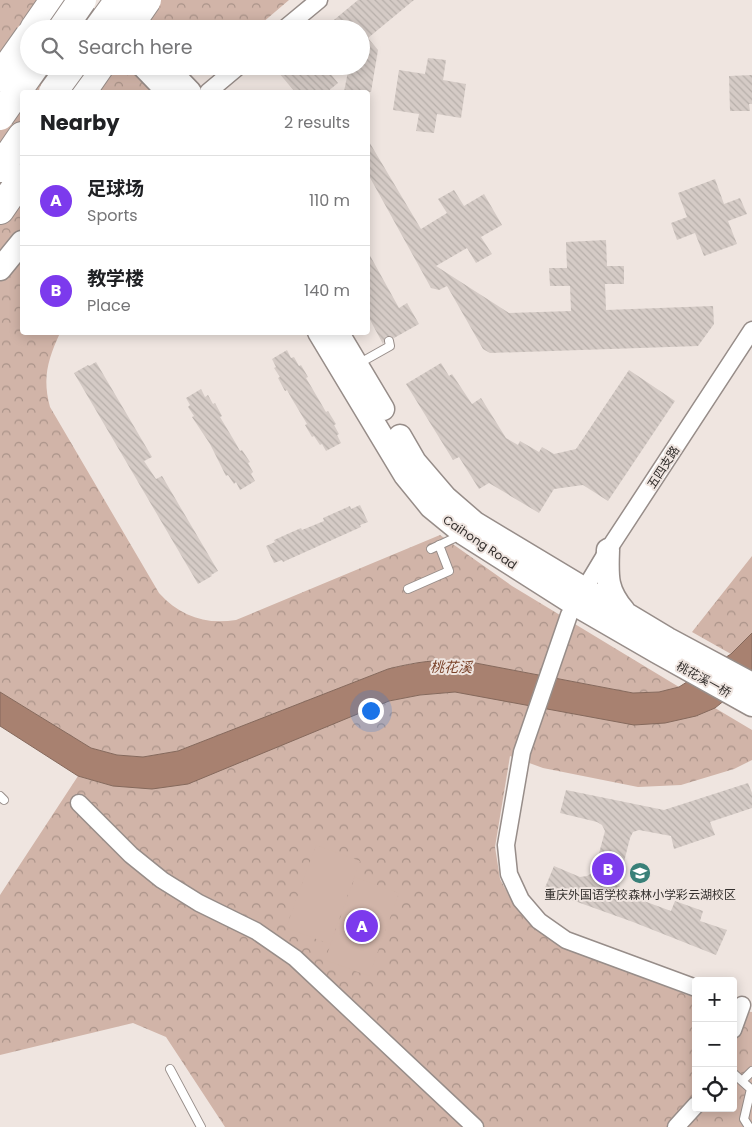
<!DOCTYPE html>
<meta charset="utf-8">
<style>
:root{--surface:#fff;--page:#f2f2f2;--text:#202124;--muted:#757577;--line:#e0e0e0;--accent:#7c3aed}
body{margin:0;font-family:Poppins,"Noto Sans SC",sans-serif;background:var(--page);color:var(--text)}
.controls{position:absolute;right:15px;bottom:15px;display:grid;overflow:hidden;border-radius:5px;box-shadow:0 2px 12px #0003}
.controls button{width:45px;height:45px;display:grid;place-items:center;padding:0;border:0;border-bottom:1px solid var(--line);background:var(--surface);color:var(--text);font:25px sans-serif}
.you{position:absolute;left:370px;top:710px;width:18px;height:18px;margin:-12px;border:4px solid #fff;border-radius:50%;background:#1a73e8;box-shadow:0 0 0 8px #1a73e833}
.badge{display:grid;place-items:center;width:32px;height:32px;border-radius:50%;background:var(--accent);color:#fff;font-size:16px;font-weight:700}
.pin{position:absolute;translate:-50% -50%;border:2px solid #fff;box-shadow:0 1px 5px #0006}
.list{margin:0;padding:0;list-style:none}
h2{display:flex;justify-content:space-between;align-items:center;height:65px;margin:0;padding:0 20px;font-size:21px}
h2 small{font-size:16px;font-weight:400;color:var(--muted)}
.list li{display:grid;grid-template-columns:32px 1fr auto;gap:15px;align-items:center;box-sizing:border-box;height:90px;padding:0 20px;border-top:1px solid var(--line)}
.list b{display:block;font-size:19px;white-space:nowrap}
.list p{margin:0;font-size:16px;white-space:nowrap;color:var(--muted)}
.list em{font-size:16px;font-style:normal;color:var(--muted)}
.icon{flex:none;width:28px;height:28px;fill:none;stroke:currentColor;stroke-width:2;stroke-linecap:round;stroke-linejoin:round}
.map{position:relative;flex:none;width:752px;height:1127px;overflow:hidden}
.search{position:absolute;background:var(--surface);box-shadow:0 2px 12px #0003;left:20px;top:20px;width:350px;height:55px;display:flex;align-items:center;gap:12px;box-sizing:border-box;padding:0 18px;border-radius:28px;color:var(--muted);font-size:19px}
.panel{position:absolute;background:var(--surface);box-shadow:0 2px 12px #0003;left:20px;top:90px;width:350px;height:245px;border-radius:5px}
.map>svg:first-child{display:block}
.park{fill:url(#park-crowns)}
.pitch{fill:#d1b4a8}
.water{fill:#a88170;stroke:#85695c}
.building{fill:url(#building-back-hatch)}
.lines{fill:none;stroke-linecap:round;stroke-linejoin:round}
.lane-casing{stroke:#978d89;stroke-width:10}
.street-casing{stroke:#978d89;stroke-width:19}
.secondary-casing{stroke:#978d89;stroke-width:25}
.highway-casing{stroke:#978d89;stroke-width:30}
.lane{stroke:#fff;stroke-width:8}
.street{stroke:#fff;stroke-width:16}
.secondary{stroke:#fff;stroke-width:22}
.highway{stroke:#fff;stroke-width:28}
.highway-bridge-casing{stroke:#978d89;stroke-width:30;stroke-linecap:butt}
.highway-bridge{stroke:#fff;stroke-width:28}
.labels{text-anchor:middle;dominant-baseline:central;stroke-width:4;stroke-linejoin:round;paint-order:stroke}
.street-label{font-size:12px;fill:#34302e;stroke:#efe5e0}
.poi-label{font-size:12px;fill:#34302e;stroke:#efe5e0}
.water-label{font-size:14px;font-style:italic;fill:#7a432a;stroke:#efe5e0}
</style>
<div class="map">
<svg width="752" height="1127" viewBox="0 0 752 1127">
<defs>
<pattern id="park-crowns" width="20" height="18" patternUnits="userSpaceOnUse" patternTransform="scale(1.25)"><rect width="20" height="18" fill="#d1b4a8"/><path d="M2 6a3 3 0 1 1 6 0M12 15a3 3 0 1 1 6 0" fill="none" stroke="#aa9389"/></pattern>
<pattern id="building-back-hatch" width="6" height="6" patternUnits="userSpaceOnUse" patternTransform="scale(1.25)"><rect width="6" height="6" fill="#d5cbc6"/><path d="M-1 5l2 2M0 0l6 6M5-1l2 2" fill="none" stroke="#b7afaa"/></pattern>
</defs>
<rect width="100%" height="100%" fill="#efe5e0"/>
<!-- park -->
<path class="park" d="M 0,0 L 60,0 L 89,29 L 29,29 L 29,66 L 127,66 L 152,92 L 22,92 L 22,332 L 60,333 C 48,359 42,378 50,407 L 159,593 C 180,616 205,625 236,620 L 440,535 L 512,586 L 679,687 L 659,692 L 633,693 L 465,661 L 413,663 L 388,669 L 178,751 L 143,757 L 117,755 L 91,748 L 0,692 Z
M 160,0 L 289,0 L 255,29 L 148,29 L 143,24 Z
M 752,556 L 752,633 L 731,654 L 692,632 Z
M 455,692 L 695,716 L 715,708 L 752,730 L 752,760 L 734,769 L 681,785 L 638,787 L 543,768 L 510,756 L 495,847 L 500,879 L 516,908 L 532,926 L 562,947 L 696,998 L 696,1108 L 733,1108 L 733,1010 L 752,1012 L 752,1127 L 225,1127 L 166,1037 L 133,1023 L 0,1055 L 0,895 L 78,776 L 113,786 L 389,701 L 420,695 Z"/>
<!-- pitch -->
<path class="pitch" d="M 316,845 L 360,861 L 330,944 L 286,928 Z
M 355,877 L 399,893 L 369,976 L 325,960 Z"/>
<!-- water -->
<path class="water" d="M 752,633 L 752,678 L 715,708 L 696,716 L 665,723 L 634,725 L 455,692 L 420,695 L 389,701 L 188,784 L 152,789 L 113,786 L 78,776 L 0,726 L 0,692 L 91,748 L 117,755 L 143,757 L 178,751 L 388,669 C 416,662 436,659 465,661 L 633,693 L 659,692 L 679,687 L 731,654 Z"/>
<!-- building -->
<path class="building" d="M 358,0 L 414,0 L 368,38 L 378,50 L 371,92 L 344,92 L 349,66 L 361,66 L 361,29 L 323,29 Z
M 428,58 L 446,60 L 443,80 L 466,84 L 461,118 L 437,114 L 434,133 L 416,131 L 419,114 L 393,110 L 399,70 L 425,74 Z
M 273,66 L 324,66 L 338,83 L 327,92 L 295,92 Z
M 752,75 L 752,104 L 749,104 L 750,111 L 730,111 L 729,76 Z
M 368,140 L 421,229 L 447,213 L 438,199 L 454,190 L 464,206 L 484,194 L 502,225 L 481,237 L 492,254 L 476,263 L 467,248 L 436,266 L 509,313 L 571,311 L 570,286 L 550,286 L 549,268 L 567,268 L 566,242 L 606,240 L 607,266 L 624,266 L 624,284 L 605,284 L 606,310 L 713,306 L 714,324 L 698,346 L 490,353 L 483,349 L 447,286 L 439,290 L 431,288 L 368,174 Z
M 715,179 L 724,204 L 740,198 L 747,214 L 728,221 L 737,244 L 704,256 L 695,233 L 677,240 L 671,223 L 687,217 L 678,193 Z
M 368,252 L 399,308 L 407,303 L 419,324 L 394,338 L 390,336 L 386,336 L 383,344 L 368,316 Z
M 287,350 L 291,358 L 294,357 L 299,366 L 301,365 L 308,377 L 306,378 L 312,388 L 326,412 L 328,411 L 336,424 L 334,425 L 339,434 L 337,435 L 341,443 L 326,451 L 322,444 L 320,445 L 314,436 L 312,437 L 305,425 L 307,424 L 292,399 L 287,390 L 285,391 L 278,378 L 280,377 L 274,368 L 276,367 L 272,359 Z
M 96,362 L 152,457 L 144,461 L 156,479 L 162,476 L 218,571 L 211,575 L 212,576 L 198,584 L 74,373 L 88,365 L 89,366 Z
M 441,363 L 449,376 L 452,374 L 472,404 L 481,398 L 506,438 L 518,445 L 520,441 L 539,452 L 542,447 L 554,454 L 576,449 L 629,370 L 675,401 L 608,501 L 583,485 L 554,489 L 539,513 L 489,483 L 479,489 L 459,457 L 453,460 L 406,384 Z
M 201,389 L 205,397 L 208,395 L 213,404 L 215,403 L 222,416 L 220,417 L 235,442 L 240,451 L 242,450 L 250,462 L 248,463 L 253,472 L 251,474 L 255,481 L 240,490 L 236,482 L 234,484 L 228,475 L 226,476 L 210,444 L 192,417 L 194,416 L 188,407 L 190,405 L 186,398 Z
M 360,505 L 368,522 L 360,525 L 361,527 L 283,562 L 282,560 L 274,563 L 266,546 L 275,542 L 274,540 L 301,528 L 302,530 L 324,521 L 323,518 L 350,506 L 351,509 Z
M 748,783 L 752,793 L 752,808 L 710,822 L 715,835 L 674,849 L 671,836 L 639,830 L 633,832 L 630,838 L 619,882 L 620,889 L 625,894 L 671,911 L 675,901 L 703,911 L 700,921 L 727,930 L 716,955 L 633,922 L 544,890 L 554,866 L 580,877 L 587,876 L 594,872 L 605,831 L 602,825 L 597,822 L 560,813 L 566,790 L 664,810 Z"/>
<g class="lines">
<!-- lane casing -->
<g class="lane-casing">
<path id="lane" d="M 358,364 L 390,346 L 389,341
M 431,549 L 461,535
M 408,589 L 449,571 L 439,545
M 0,796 L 4,800
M 170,1069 L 201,1127
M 733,1073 L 752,1090
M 742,1081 L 752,1071
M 749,1127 L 744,1119 L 751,1089"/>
</g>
<!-- street casing -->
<g class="street-casing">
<path id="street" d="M 284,29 L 319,0
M 208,92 L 239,66
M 79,803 L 131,855 L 162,880 L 199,903 L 256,931 L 295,958 L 475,1127
M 696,988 L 566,940 L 539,921 L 521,900 L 509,874 L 506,845 L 522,752 L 569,615 L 608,550 L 752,330
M 733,1030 L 742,1005
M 676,1127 L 696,1105"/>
</g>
<!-- secondary casing -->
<g class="secondary-casing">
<path id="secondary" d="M 143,66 L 168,92
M 165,66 L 190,92
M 0,269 L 22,242
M 319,332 L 405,475 L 431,507 L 464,534 L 574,604 L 657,652 L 752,705
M 337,332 L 383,409
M 400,436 L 415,462 L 445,497 L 475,523 L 668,639 L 752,684
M 608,550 C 607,577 606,590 624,611"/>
</g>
<!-- highway casing -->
<g class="highway-casing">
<path id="highway" d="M 34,29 L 54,0
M 82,92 L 100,66
M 0,168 L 22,136
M 0,210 L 22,178"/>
</g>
<!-- lane -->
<use href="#lane" class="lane"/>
<!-- street -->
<use href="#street" class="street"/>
<!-- secondary -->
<use href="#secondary" class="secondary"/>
<!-- highway -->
<use href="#highway" class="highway"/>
<!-- highway-bridge casing -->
<g class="highway-bridge-casing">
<path id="highway-bridge" d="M 62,29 L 82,0
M 98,29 L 119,0
M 127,29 L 147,0
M 0,77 L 29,36
M 53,92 L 72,66
M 0,116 L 35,66"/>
</g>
<!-- highway-bridge -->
<use href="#highway-bridge" class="highway-bridge"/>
</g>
<!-- icons -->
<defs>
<g id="school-disc" transform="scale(1.125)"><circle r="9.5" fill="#398078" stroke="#efe5e0"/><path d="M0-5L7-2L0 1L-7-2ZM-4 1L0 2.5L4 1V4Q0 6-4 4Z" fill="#fff"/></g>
</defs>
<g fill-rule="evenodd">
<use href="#school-disc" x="640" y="873"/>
</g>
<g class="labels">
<!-- street labels -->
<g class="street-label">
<text transform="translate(663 467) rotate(-57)">五四支路</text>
<text transform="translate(480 542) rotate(34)">Caihong Road</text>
<text transform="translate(704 679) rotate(29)">桃花溪一桥</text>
</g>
<!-- poi labels -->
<g class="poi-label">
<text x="640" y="894">重庆外国语学校森林小学彩云湖校区</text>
</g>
<!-- water labels -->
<g class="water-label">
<text transform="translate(451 667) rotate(1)">桃花溪</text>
</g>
</g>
</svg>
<div class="controls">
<button>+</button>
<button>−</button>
<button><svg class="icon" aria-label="locate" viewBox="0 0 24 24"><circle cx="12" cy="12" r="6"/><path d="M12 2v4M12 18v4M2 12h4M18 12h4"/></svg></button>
</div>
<div class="you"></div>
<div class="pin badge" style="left:362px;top:926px">A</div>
<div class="pin badge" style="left:608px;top:869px">B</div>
<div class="search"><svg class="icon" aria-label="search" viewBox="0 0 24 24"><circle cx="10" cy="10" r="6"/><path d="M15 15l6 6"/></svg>Search here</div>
<section class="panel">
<h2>Nearby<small>2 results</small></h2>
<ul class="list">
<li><span class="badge">A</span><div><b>足球场</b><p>Sports</p></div><em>110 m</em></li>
<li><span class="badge">B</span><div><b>教学楼</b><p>Place</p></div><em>140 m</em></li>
</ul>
</section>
</div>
